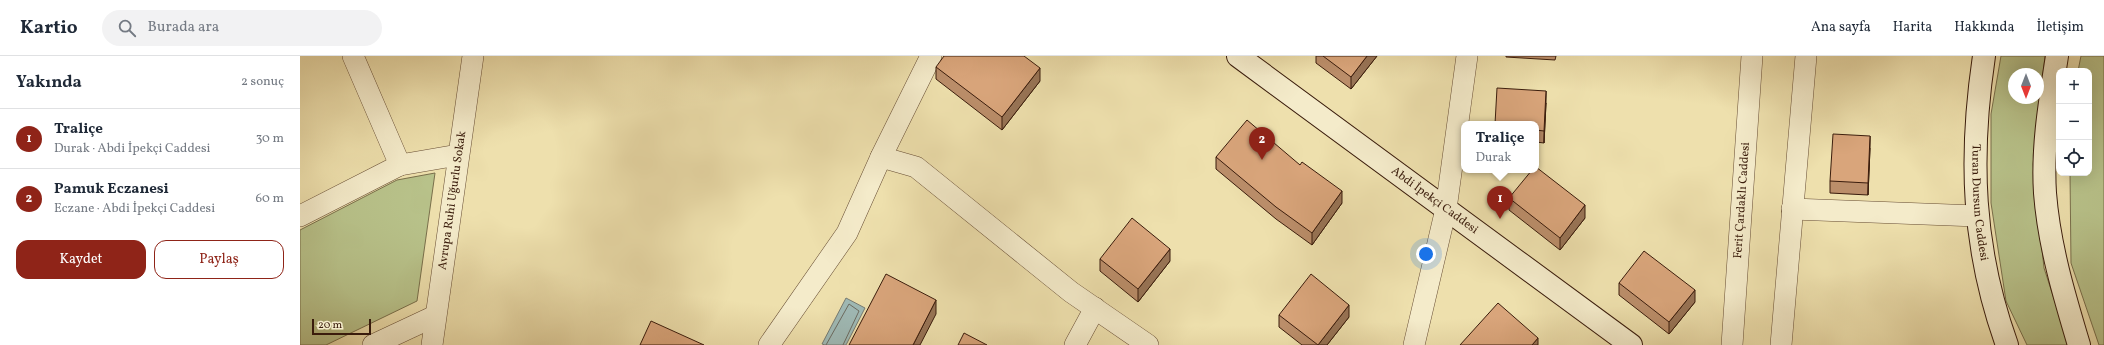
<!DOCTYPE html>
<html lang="tr">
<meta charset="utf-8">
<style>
:root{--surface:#fff;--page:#f2f2f3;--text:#1f2937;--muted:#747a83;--line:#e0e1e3;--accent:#8f2418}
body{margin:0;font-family:Vollkorn,serif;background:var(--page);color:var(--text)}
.controls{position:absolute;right:12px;top:12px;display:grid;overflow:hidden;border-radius:8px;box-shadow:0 4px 16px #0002}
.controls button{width:36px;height:36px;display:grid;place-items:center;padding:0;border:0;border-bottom:1px solid var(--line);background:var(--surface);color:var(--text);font:20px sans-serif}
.compass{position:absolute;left:1708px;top:12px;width:36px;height:36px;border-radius:50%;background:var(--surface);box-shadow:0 4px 16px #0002;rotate:180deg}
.scale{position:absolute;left:12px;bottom:10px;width:59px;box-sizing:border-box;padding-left:4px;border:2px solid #3a1c0c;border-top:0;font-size:11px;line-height:14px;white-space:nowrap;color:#3a1c0c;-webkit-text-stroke:3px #f4ebca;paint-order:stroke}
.you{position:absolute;left:1126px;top:198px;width:14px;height:14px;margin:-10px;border:3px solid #fff;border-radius:50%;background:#1a73e8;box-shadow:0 0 0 6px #1a73e833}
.badge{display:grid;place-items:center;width:26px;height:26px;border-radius:50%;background:var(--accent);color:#fff;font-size:13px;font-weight:700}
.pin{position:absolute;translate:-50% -33px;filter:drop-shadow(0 1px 2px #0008)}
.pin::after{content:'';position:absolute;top:21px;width:14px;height:12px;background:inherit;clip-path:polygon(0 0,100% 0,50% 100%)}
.popup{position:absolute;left:1161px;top:65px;width:78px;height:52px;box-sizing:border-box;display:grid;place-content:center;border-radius:8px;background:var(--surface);filter:drop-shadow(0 1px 3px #0005);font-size:13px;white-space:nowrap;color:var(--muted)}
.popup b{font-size:15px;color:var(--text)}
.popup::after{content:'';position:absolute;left:50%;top:100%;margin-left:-8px;border:8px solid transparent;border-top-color:var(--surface)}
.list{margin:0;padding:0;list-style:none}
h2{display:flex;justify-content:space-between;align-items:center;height:52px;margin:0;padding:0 16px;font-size:17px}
h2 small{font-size:13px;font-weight:400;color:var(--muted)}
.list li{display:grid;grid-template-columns:26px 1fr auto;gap:12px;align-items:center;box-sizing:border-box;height:60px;padding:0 16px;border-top:1px solid var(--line)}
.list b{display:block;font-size:15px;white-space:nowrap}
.list p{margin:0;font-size:13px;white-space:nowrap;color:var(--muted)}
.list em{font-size:13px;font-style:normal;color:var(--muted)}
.actions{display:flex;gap:8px;padding:12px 16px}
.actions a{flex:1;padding:9px 0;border:1px solid var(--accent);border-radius:12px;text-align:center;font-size:14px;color:var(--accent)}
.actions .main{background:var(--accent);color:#fff}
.icon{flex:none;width:22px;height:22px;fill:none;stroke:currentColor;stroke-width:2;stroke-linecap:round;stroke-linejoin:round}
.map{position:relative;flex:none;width:1804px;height:289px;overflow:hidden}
header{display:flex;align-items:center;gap:24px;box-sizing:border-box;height:56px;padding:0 20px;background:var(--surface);border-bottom:1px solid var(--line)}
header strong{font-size:19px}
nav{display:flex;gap:22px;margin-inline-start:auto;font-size:14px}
.search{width:280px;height:36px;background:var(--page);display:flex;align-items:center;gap:10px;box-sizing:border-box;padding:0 14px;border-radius:22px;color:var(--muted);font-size:15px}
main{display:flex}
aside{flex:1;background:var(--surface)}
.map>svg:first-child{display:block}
.green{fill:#b8c28a;stroke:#796f4b;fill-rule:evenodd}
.water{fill:#9fbab6;stroke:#777b72}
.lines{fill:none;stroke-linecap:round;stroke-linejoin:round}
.shore{stroke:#6c6b61;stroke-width:1}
.street-casing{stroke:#674d34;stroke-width:22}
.secondary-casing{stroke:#3a1c0c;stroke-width:24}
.street{stroke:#f4ebca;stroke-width:21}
.secondary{stroke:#f4ebca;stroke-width:22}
.wall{fill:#bb8e6a;stroke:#3a1c0c}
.shaded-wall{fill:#987456;stroke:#3a1c0c}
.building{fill:#d9a57b;stroke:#3a1c0c}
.labels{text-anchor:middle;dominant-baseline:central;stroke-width:3;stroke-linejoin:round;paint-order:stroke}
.street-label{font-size:12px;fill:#3a1c0c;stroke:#f4ebca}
</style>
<header>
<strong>Kartio</strong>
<div class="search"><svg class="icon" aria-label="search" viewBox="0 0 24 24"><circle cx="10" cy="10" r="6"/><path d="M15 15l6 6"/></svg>Burada ara</div>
<nav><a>Ana sayfa</a><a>Harita</a><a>Hakkında</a><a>İletişim</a></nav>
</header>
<main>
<aside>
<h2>Yakında<small>2 sonuç</small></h2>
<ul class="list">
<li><span class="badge">1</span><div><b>Traliçe</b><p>Durak · Abdi İpekçi Caddesi</p></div><em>30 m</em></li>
<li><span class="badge">2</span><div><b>Pamuk Eczanesi</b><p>Eczane · Abdi İpekçi Caddesi</p></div><em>60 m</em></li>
</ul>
<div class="actions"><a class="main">Kaydet</a><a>Paylaş</a></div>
</aside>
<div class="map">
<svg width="1804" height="289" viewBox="0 0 1804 289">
<rect width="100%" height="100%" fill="#eee0ad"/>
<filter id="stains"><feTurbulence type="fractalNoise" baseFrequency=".005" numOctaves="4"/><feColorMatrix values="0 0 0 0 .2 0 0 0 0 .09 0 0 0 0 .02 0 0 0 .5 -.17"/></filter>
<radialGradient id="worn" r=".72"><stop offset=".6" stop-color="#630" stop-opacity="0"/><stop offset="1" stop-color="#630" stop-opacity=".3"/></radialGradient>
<!-- green -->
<path class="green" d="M 1701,0 L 1745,0 L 1733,108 L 1744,212 L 1769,289 L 1727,289 L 1706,245 L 1691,147 L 1691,58 ZM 1714,18 L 1738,18 L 1738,42 L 1714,42 Z
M 1781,0 L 1804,0 L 1804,289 L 1799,289 L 1771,207 L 1770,117 L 1789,117 L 1789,15 L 1778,15 Z
M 135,117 L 117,245 L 26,289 L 0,289 L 0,174 L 97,124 Z"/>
<!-- water -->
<path class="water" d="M 546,242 L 565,252 L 546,289 L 525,289 L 522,288 Z"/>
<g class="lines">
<!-- shore -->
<path class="shore" d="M 526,289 L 549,248 L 559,255 L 543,289"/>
<!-- street casing -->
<g class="street-casing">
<g id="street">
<path d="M 53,0 L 100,109"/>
<path d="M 581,101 L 616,111 L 771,236 L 848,289"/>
<path d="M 1492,153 L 1677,160"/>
<path d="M 0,160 L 100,109 L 158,99"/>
<path d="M 73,289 L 135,260"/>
<path id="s1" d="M 132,289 L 173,0"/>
<path d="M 469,289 L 547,177 L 581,101 L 631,0"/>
<path d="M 775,289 L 795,252"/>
<path d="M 1114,289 L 1146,153 L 1167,0"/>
<path id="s2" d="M 1432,289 L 1452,0"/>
<path d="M 1481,289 L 1506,0"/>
</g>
</g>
<!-- secondary casing -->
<g class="secondary-casing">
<g id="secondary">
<path id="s3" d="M 938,0 L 1331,289"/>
<path id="s4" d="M 1684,0 C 1669,101 1672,192 1707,289"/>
<path d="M 1757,0 C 1750,45 1742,91 1745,137 C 1749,189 1764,239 1779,289"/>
</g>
</g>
<!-- street -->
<use href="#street" class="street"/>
<!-- secondary -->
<use href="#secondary" class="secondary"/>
</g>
<!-- wall -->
<path class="wall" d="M 1016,0 L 1077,0 L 1051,33 L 1016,7 Z
M 1206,0 L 1256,0 L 1255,4 L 1206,1 Z
M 636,11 L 740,25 L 702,74 L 636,23 Z
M 1246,47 L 1244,87 L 1236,86 L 1236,68 Z
M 1570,92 L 1568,139 L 1530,137 L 1530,125 Z
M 916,101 L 1000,109 L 1042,147 L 1012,189 L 976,163 L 916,113 Z
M 1209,142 L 1285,162 L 1260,194 L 1209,154 Z
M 800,203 L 870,205 L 838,246 L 800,215 Z
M 1319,227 L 1395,246 L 1369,278 L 1319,239 Z
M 979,259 L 1049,261 L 1027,289 L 1002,289 L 979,271 Z"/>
<!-- shaded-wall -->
<path class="shaded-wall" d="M 1067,0 L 1077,0 L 1051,33 L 1051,21 Z
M 740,12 L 740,25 L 702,74 L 702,61 Z
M 1246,35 L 1246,47 L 1244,87 L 1244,75 Z
M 1570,80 L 1570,92 L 1568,139 L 1568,127 Z
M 1042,135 L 1042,147 L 1012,189 L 1012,177 Z
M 1285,149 L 1285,162 L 1260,194 L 1260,182 Z
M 870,193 L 870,205 L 838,246 L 838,233 Z
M 1395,234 L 1395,246 L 1369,278 L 1369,266 Z
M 636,244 L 636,258 L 620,289 L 613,289 Z
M 1049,249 L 1049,261 L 1027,289 L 1018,289 Z
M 1238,282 L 1238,289 L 1232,289 Z"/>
<!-- building -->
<path class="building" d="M 644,0 L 724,0 L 740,12 L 702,61 L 636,11 Z
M 1023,0 L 1067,0 L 1051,21 Z
M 1197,32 L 1246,35 L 1244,75 L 1236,74 L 1236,68 L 1195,68 Z
M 947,64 L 1000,109 L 1002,106 L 1042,135 L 1012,177 L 976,151 L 916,101 Z
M 1533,78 L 1570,80 L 1568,127 L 1530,125 Z
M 1236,111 L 1285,149 L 1260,182 L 1209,142 L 1232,114 L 1236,114 Z
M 832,162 L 870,193 L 838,233 L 800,203 Z
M 1344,195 L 1395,234 L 1369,266 L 1319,227 Z
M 586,218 L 636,244 L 613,289 L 549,289 Z
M 1011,218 L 1049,249 L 1018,289 L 979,259 Z
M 1198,247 L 1238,282 L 1232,289 L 1160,289 Z
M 351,265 L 404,289 L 340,289 Z
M 664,277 L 687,289 L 658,289 Z"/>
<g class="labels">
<!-- street labels -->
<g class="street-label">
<text stroke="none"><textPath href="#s1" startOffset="146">Avrupa Ruhi Uğurlu Sokak</textPath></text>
<text stroke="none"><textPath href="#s3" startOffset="244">Abdi İpekçi Caddesi</textPath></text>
<text stroke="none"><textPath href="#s2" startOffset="145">Ferit Çardaklı Caddesi</textPath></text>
<text stroke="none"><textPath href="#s4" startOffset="147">Turan Dursun Caddesi</textPath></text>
</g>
</g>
<rect width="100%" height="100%" filter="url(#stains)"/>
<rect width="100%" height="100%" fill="url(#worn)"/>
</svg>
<div class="controls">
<button>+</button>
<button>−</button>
<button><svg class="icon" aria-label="locate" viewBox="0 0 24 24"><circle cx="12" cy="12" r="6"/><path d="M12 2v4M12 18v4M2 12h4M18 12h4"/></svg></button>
</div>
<svg class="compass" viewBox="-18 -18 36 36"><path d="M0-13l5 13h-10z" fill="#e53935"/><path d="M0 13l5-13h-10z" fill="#747a83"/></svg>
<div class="scale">20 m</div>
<div class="you"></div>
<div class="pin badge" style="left:1200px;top:163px">1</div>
<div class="popup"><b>Traliçe</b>Durak</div>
<div class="pin badge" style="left:962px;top:104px">2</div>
</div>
</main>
